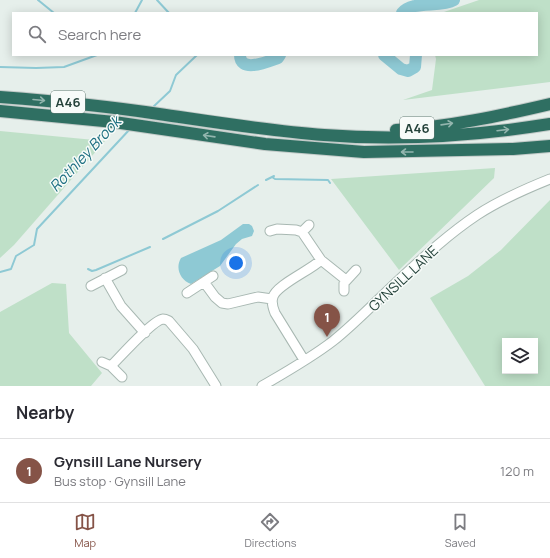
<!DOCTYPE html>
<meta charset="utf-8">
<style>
:root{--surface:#fff;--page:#f2f2f3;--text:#2b2b33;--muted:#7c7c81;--line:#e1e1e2;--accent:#855347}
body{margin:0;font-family:Manrope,sans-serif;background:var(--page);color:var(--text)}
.controls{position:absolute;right:12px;bottom:12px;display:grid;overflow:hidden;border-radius:0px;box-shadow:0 2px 10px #0003}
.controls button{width:36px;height:36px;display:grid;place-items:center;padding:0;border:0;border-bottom:1px solid var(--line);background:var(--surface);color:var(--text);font:20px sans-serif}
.you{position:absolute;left:236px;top:263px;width:14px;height:14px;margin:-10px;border:3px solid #fff;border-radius:50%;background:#1a73e8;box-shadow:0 0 0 6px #1a73e833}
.badge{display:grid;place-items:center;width:26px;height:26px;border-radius:50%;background:var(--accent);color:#fff;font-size:13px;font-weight:700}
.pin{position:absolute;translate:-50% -33px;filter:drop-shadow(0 1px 2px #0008)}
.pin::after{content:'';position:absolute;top:21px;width:14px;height:12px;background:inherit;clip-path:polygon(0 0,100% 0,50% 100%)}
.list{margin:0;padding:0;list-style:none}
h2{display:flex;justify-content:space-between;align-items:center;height:52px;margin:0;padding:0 16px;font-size:17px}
h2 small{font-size:13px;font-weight:400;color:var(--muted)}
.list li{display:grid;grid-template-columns:26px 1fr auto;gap:12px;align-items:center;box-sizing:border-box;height:64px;padding:0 16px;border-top:1px solid var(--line)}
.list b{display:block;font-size:15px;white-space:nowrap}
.list p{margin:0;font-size:13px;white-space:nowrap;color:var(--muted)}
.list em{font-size:13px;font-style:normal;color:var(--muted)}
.icon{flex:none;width:22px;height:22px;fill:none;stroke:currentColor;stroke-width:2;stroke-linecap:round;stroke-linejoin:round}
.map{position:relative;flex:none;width:550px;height:386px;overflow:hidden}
.search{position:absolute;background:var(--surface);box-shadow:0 2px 10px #0003;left:12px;right:12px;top:12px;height:44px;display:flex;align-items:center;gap:10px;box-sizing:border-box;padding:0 14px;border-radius:0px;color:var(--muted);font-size:15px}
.sheet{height:116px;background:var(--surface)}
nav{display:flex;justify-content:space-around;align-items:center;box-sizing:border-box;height:56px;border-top:1px solid var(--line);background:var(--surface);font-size:11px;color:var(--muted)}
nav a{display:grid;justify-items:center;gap:2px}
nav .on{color:var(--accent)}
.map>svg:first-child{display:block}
.green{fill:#bfe0c8;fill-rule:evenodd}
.water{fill:#8ec9d4}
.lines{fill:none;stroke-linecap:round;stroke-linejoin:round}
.stream{stroke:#8ec9d4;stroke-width:2}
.river{stroke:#8ec9d4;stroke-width:12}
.minor-casing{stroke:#a8b8b2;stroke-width:11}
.highway-casing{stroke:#c2cac8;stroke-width:14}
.minor{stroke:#fff;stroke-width:9}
.highway{stroke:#2f6f62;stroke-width:12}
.oneway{stroke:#93b5ae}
.labels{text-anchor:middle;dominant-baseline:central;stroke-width:3;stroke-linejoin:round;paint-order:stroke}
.shield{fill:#f7fbf9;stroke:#637a73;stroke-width:1}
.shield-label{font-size:13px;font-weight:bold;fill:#24423a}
.street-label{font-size:14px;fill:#24423a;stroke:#f7fbf9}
.water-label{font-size:15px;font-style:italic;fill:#1c6f80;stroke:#f7fbf9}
</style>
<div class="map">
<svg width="550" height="386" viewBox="0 0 550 386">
<rect width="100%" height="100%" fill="#e6efeb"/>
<!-- green -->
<path class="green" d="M 479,0 L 550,0 L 550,82 L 403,100 L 432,90 L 436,59 L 435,55 L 537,55 L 537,13 L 441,13 Z
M 0,131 L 105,141 L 14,245 L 0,258 Z
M 495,168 L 494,178 L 399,270 L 331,179 Z
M 550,200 L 550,386 L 485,386 L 430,298 L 468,276 L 501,250 ZM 505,341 L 535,341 L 535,371 L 505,371 Z
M 52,283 L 66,284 L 69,333 L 102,373 L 91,386 L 0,386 L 0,312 Z"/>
<!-- water -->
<path class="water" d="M 243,224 L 249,224 L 252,226 L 254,231 L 252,236 L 242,239 L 236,244 L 220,266 L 191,284 C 180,280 175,268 181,258 L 221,240 Z"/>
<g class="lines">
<!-- stream -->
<path class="stream" d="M 38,0 L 54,13
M 157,0 L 169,13
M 135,13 L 142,0
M 0,67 L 36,68 L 64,67 L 97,55
M 152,108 L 170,91 L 176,75 L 197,55
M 272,177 L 275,179 L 328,180 L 330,183
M 266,180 L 274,176
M 163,239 L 218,211 L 258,185
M 88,269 L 92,271 L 96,270 L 150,247
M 0,272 L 11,269 L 16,256 L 34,245 L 37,229 L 130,129"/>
<!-- river -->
<path class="river" d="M 402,13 C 412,0 440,8 454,0
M 240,55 C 240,74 269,61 278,58 L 280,55
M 384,55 L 401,69 L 408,71 L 415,67 L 416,55"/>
<!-- minor casing -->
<g class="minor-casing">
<path id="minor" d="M 270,231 L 277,229 L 296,230 L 302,232 L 321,260 L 346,280
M 302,232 L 309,225
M 105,278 L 121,306 L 145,333
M 204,282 L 215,297 L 222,303 L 228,304 L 258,297 L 272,299
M 91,286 L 122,270
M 344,291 L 344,283 L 356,270
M 187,293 L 213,276
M 304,360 L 275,313 C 273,308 271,302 273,297 C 276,285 311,270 321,260
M 102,362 L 111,366 L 122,377
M 111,366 C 120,357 153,320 163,319 C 166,319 167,320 169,321 L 193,349 L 216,386
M 262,386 C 286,372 311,358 333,341 C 358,321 379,298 402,277 C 426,255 450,233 477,215 C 500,200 525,189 550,179"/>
</g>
<!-- highway casing -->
<g class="highway-casing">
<path id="highway" d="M 0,97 C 53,101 106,106 159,114 C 214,122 269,131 324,135 C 400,141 475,136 550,124
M 0,111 L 114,122 L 265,144 L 364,152 L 513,149 L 550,146
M 396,130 C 448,127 499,116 550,104"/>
</g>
<!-- minor -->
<use href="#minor" class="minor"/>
<!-- highway -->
<use href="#highway" class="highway"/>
</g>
<!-- one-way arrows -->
<defs><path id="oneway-shaft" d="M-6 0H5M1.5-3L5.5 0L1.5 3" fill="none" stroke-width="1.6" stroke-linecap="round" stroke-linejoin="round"/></defs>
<g class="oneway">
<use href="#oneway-shaft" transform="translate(39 100) rotate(5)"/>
<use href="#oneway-shaft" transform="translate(447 124) rotate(-8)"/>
<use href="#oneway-shaft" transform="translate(503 130) rotate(-7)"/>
<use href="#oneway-shaft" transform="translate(209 136) rotate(-172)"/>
<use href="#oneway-shaft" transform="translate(407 152) rotate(180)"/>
</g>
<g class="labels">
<!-- shield labels -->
<g class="shield">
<rect x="51" y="91" width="34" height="22" rx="3"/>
<rect x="400" y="117" width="34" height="22" rx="3"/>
</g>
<g class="shield-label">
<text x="68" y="102">A46</text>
<text x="417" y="128">A46</text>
</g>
<!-- street labels -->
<g class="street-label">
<text transform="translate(403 278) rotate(-43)">GYNSILL LANE</text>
</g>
<!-- water labels -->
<g class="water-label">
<text transform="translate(85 154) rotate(-47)">Rothley Brook</text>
</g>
</g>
</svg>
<div class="controls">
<button><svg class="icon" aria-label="layers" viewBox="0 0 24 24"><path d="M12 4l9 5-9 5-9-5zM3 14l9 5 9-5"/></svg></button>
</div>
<div class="you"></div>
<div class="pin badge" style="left:327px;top:337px">1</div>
<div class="search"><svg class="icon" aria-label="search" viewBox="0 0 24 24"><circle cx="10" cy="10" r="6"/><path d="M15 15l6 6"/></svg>Search here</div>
</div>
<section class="sheet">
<h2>Nearby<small></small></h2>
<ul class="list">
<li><span class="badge">1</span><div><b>Gynsill Lane Nursery</b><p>Bus stop · Gynsill Lane</p></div><em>120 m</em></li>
</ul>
</section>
<nav>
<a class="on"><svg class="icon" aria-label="map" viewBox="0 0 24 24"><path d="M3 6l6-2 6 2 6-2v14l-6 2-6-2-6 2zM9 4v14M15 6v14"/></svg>Map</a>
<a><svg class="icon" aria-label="directions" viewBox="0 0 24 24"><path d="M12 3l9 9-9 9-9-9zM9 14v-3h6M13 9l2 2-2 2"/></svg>Directions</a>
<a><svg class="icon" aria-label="saved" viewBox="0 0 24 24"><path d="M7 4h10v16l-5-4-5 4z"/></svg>Saved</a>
</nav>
